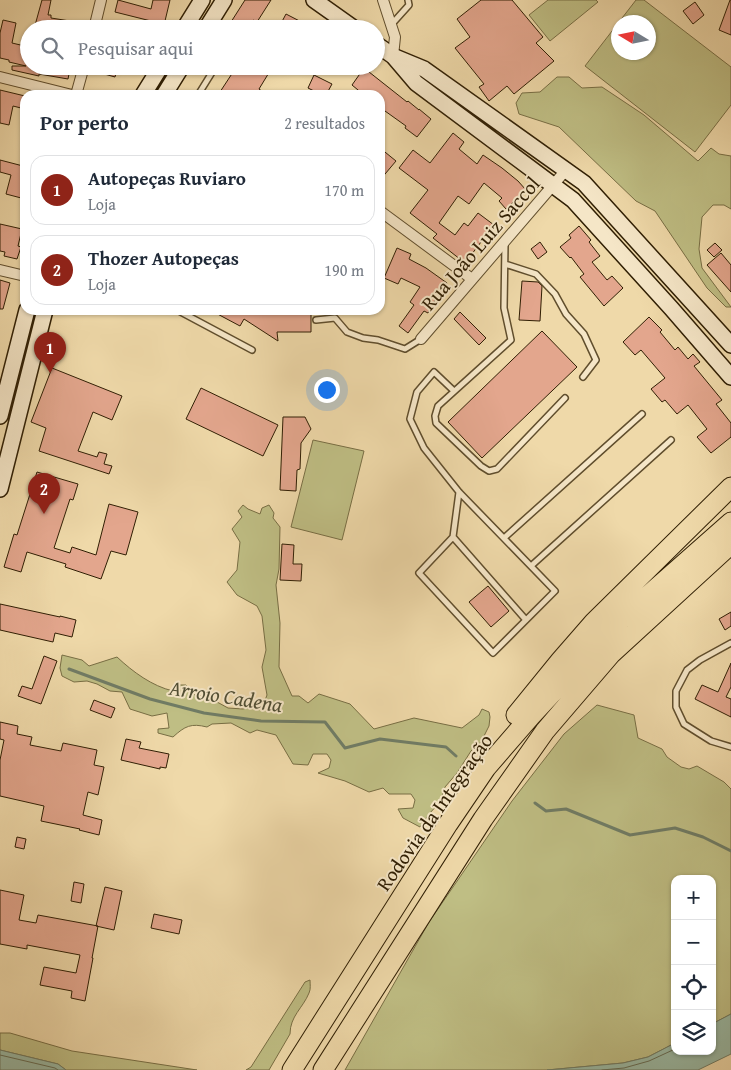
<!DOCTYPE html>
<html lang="pt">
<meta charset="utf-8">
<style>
:root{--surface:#fff;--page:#f2f2f3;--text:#1f2937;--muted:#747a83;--line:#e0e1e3;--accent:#8f2418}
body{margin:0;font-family:"Gentium Book Plus",serif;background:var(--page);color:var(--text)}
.controls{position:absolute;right:15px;bottom:15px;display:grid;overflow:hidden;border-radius:10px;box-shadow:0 1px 4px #0004}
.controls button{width:45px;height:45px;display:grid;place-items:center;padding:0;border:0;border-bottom:1px solid var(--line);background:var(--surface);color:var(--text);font:25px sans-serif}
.compass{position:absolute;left:611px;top:15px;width:45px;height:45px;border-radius:50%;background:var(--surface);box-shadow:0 1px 4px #0004;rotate:280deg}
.you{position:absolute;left:326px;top:389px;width:18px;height:18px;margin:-12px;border:4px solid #fff;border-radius:50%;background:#1a73e8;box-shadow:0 0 0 8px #1a73e833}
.badge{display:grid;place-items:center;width:32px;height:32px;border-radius:50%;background:var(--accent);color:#fff;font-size:16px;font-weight:700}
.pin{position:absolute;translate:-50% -41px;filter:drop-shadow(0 1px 2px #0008)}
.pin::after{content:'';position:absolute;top:26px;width:18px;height:15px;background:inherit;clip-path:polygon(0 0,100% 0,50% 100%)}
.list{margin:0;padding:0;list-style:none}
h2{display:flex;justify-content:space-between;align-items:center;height:65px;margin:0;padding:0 20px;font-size:21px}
h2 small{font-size:16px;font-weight:400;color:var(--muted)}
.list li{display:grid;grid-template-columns:32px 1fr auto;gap:15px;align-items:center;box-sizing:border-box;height:70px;margin:0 10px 10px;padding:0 10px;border:1px solid var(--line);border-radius:15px}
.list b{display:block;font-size:19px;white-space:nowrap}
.list p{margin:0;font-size:16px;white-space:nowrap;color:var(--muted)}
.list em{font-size:16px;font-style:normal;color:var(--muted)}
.icon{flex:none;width:28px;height:28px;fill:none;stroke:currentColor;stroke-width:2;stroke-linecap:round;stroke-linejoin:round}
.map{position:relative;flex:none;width:731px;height:1070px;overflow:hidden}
.search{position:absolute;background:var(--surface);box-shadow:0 1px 4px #0004;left:20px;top:20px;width:365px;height:55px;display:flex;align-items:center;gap:12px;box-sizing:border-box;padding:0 18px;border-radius:28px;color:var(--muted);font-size:19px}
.panel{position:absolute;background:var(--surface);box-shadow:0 1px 4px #0004;left:20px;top:90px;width:365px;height:225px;border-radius:15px}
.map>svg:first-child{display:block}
.green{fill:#bfbe84;stroke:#786e44;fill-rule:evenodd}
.water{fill:#9abaa5;stroke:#707c65}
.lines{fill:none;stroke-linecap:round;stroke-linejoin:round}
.shore{stroke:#656c54;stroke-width:1}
.stream{stroke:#707c65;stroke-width:3}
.building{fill:#e3a68d;stroke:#301f04}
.lane-casing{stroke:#604e2d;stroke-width:8}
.street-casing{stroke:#604e2d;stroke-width:12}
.secondary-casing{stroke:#301f04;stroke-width:18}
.highway-casing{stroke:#301f04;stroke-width:21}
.lane{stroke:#f5e6c7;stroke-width:5}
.street{stroke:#f5e6c7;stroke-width:10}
.secondary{stroke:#f5e6c7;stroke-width:15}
.highway{stroke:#efd9a9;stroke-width:19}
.labels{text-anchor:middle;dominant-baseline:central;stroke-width:4;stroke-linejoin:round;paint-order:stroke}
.street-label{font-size:20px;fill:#301f04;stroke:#f5e6c7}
.water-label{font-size:21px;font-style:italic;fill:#504e34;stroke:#f5e6c7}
</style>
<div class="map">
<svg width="731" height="1070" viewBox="0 0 731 1070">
<rect width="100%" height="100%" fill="#efd9a9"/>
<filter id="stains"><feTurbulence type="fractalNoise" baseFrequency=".004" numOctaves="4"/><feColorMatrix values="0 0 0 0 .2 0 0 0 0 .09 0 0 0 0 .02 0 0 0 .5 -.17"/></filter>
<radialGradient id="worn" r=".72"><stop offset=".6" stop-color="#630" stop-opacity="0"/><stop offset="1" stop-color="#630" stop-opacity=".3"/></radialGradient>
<!-- green -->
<path class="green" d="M 548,0 L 596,0 L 598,2 L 550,41 L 529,15 Z
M 636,0 L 644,0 L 731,67 L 731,105 L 695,152 L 585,66 ZM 618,22 L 648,22 L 648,52 L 618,52 Z
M 557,77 L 569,77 L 582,88 L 602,87 L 644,115 L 698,161 L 711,148 L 719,154 L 731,156 L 731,209 L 724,205 L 713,205 L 702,217 L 699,249 L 702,268 L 731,307 L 726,307 L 707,288 L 655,211 L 636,201 L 559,127 L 519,114 L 516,103 L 522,93 L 540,92 Z
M 313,440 L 364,451 L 342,540 L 291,527 Z
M 243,505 L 248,509 L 260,514 L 262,508 L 269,505 L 274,513 L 273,518 L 280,527 L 279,569 L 276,585 L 280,623 L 279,667 L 292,696 L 299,696 L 308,703 L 319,694 L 350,704 L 374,729 L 414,718 L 462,728 L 479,715 L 482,709 L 489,712 L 490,717 L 489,726 L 481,742 L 471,751 L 457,773 L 445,787 L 440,802 L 429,814 L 420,827 L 403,818 L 398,809 L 413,808 L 415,800 L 411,794 L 389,794 L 383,788 L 369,792 L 345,781 L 318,773 L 329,768 L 331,760 L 327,754 L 313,754 L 308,765 L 293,764 L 276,735 L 257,730 L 250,733 L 231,723 L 212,724 L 207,727 C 191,723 185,726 173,737 L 158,733 L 158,729 L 169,728 L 167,713 L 152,716 L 130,709 L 122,692 L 110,691 L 97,684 L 87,681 L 74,682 L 62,676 L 60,668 L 62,655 L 82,660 L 89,666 L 117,657 C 133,672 152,686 173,691 L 178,685 L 186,685 L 190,694 L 208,697 L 228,708 L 243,709 L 264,703 L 267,695 L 262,667 L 266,650 L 262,616 L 257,606 L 237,595 L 227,582 L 237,570 L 240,542 L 232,529 L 242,517 L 238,511 Z
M 597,705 L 634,715 L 638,738 L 662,749 L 667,757 L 681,767 L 689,769 L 697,766 L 724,782 L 731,789 L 731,1014 L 712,1024 L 712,879 L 675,879 L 675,1043 L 648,1057 L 623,1063 L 547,1070 L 345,1070 L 429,922 L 512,801 L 564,734 Z
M 310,980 C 310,984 311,989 309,993 C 303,1008 290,1016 290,1034 L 269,1070 L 246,1070 L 251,1067 L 305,982 Z
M 0,1033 L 10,1033 L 72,1051 L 197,1070 L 66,1070 L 58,1064 L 0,1050 Z"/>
<!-- water -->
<path class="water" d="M 731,1014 L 731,1054 L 698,1070 L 547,1070 L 623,1063 L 648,1057 L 675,1043 L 675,1051 L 712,1051 L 712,1024 Z
M 0,1050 L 58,1064 L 66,1070 L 0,1070 Z"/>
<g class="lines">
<!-- shore -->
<path class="shore" d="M 0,1055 L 55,1068 L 58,1070
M 602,1070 L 624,1068 L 649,1061 L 675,1049"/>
<!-- stream -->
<path class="stream" d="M 69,669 L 150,699 L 204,713 L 261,721 L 325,722 L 345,748 L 380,739 L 446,747 L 456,756
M 535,803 L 546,811 L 566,809 L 630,835 L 675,828 L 703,837 L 731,851"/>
</g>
<!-- building -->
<path class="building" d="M 42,0 L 51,0 L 48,15 L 51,15 L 51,18 L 70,21 L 68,29 L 34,29 Z
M 118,0 L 151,9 L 153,0 L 170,0 L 165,21 L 164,21 L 163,24 L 115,12 Z
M 245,0 L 271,0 L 257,22 L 253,20 L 247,29 L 240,29 L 231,22 Z
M 481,0 L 512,0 L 543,37 L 536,43 L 554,61 L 514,94 L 507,86 L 489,101 L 479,87 L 484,84 L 455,48 L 470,37 L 457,19 Z
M 730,0 L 731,0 L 731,35 L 719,30 Z
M 695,2 L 704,15 L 693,24 L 683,11 Z
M 286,14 L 315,29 L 278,29 Z
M 3,20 L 16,23 L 12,43 L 29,47 L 29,66 L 55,66 L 70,69 L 68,79 L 39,74 L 39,76 L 12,70 L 12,66 L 26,66 L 9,62 L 9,60 L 0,58 L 0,33 Z
M 91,66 L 118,66 L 115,77 L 90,70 Z
M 237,66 L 262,66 L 270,71 L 259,89 L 267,95 L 218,95 Z
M 364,68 L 407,102 L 408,101 L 419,110 L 419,109 L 431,119 L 417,137 L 405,128 L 406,126 L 385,111 L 380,118 L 380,95 L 364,95 L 352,85 Z
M 314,75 L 332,84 L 326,95 L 322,95 L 308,88 Z
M 0,90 L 25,96 L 25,109 L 13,106 L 9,125 L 0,123 Z
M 453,133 L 464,142 L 459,149 L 477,164 L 483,155 L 502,168 L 518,181 L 526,190 L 506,209 L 499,201 L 502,198 L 484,183 L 469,204 L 458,196 L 439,223 L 455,235 L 464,223 L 468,226 L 478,213 L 494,225 L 465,263 L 433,238 L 437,234 L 410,213 L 428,190 L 399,168 L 413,150 L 430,163 Z
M 380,148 L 396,161 L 380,180 Z
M 0,160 L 23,166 L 23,167 L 25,168 L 25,199 L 6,194 L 11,175 L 0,172 Z
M 0,224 L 22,229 L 18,246 L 21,247 L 17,259 L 4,256 L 5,252 L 0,251 Z
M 579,226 L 591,240 L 589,242 L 600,256 L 592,262 L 607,280 L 612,276 L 623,288 L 604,306 L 580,277 L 584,274 L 571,257 L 570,258 L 560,247 L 571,238 L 569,235 Z
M 540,242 L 547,252 L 538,259 L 531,249 Z
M 715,243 L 722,250 L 714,257 L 707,250 Z
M 397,248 L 411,254 L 409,259 L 426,268 L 447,283 L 435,300 L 428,313 L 424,311 L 408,333 L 399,326 L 414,305 L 410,302 L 420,287 L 401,278 L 398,284 L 384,278 Z
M 721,253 L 731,265 L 731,292 L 707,265 Z
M 0,280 L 10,283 L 3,309 L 0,309 Z
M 522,281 L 538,282 L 542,286 L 540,321 L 519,320 Z
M 210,310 L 311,310 L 311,332 L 277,332 L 278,341 L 244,319 L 240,326 Z
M 460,312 L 486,338 L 479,345 L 454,319 Z
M 649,317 L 662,330 L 660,332 L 675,350 L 678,347 L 688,359 L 693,354 L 700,362 L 694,366 L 722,400 L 716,404 L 731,423 L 731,437 L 711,453 L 697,437 L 707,429 L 688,405 L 677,414 L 665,400 L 662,402 L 651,389 L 665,378 L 641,350 L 635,355 L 623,342 Z
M 542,331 L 577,367 L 482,458 L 448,422 Z
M 52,368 L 122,396 L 112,420 L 93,412 L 78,451 L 97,457 L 99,452 L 107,454 L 104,464 L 112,466 L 109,474 L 39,451 L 46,428 L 31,422 Z
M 201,388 L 278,425 L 263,456 L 186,419 Z
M 283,417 L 305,417 L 311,429 L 301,443 L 300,469 L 297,470 L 296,491 L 280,490 Z
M 37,472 L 78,484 L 73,500 L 70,499 L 54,548 L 70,553 L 72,547 L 96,555 L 109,504 L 138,512 L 126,555 L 111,551 L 101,579 L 65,567 L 66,564 L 27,552 L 21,572 L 4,567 L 14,534 L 17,535 Z
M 282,544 L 294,545 L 293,564 L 302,564 L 301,581 L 280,580 Z
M 488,586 L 509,611 L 491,627 L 469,602 Z
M 0,604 L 60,617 L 60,616 L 76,620 L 72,637 L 55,633 L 53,642 L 0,630 Z
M 731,612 L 731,626 L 725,630 L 719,619 Z
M 44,656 L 57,661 L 41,704 L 18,696 L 22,686 L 32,689 Z
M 731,663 L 731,687 L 726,697 L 731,699 L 731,717 L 695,699 L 702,685 L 718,692 Z
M 94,700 L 115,708 L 111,718 L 90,710 Z
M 0,722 L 18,726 L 17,734 L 32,737 L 30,745 L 61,751 L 63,743 L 97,750 L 94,765 L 104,767 L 98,795 L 88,792 L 83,815 L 102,820 L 99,835 L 79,830 L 80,829 L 41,821 L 44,806 L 0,796 L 0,760 L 4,740 L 0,739 Z
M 126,739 L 141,742 L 139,748 L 169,754 L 166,768 L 160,767 L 160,769 L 121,760 Z
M 17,837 L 26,839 L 24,849 L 15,847 Z
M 74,882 L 84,884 L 81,903 L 71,901 Z
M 105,887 L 122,891 L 114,930 L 96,926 Z
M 0,890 L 24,895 L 19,920 L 36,923 L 38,915 L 98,926 L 92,958 L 93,958 L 85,1001 L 71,998 L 72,991 L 40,985 L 44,967 L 76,973 L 80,955 L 27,945 L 27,949 L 0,944 Z
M 154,914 L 182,920 L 179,934 L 151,928 Z"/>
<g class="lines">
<!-- lane casing -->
<g class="lane-casing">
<path id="lane" d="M 215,19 L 221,29
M 391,25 L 409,5 L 408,0
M 198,95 L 216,66
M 505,244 L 504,308 L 511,340 L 438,406 L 435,416 L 436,423 L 481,466 L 489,471 L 497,469 L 565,398
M 505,264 L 536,274 L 555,294 L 566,314 L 584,334 L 596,360 L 583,377
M 177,310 L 252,350
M 316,320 L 335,318 L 347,332 L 363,338 L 378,340 L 405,349 L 421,339
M 454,391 L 434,372 L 417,392 L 410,419 L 424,448 L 459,492 L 555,591 L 493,653 L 419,573 L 453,537 L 459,492
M 453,537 L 526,620
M 504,538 L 642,414
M 531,566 L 671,440
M 731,643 L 700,660 L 687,670 L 676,691 L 676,707 L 684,724 L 711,741 L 731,747"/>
</g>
<!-- street casing -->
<g class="street-casing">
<path id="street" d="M 383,0 L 395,37 L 393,56
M 94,29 L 101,0
M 0,77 L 72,95
M 76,95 L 84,66
M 380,211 L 472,279
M 0,270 L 25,276
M 421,339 L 566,170"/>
</g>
<!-- secondary casing -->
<g class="secondary-casing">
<path id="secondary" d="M 314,0 L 355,29
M 184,29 L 202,0
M 206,29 L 224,0
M 376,44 L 393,56 L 416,83 L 573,200 L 671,308 L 731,377
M 395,57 L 424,69 L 584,183 L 731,345
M 143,95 L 161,66
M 164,95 L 182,66
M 0,416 L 27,310
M 0,489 L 45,310"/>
</g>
<!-- highway casing -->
<g class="highway-casing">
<path id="highway" d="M 516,715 L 560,661 L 594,622 L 731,487
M 292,1070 L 448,824 L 486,768 L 531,716 L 620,620 L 731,522
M 323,1070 L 483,819 L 545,731 L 611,654 L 731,544"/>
</g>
<!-- lane -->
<use href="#lane" class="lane"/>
<!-- street -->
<use href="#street" class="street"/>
<!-- secondary -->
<use href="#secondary" class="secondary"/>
<!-- highway -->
<use href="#highway" class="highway"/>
</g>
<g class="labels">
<!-- street labels -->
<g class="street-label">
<text transform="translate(480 243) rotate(-49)">Rua João Luiz Saccol</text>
<text transform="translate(434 812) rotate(-55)">Rodovia da Integração</text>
</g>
<!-- water labels -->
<g class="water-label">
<text transform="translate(226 696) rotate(9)">Arroio Cadena</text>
</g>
</g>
<rect width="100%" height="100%" filter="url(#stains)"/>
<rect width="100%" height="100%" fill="url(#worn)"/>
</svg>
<div class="controls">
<button>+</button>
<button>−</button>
<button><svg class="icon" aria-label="locate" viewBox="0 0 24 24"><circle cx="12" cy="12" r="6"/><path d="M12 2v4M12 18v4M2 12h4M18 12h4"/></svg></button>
<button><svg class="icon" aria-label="layers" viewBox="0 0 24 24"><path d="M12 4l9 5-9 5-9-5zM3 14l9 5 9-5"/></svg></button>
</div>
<svg class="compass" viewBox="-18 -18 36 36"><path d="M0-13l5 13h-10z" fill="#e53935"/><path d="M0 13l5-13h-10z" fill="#747a83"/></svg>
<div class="you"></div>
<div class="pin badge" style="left:50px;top:373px">1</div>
<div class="pin badge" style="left:44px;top:514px">2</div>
<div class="search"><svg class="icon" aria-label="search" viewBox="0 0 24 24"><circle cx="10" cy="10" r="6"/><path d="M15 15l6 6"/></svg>Pesquisar aqui</div>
<section class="panel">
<h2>Por perto<small>2 resultados</small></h2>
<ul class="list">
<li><span class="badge">1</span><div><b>Autopeças Ruviaro</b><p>Loja</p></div><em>170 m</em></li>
<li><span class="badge">2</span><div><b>Thozer Autopeças</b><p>Loja</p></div><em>190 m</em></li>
</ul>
</section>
</div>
